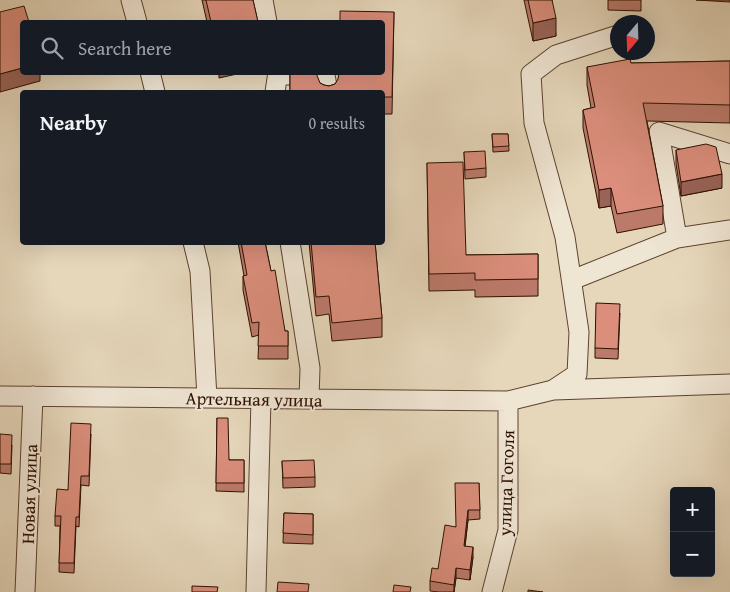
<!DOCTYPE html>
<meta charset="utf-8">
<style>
:root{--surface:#171b24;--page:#242831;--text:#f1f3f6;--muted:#9ea1a6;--line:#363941}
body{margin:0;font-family:"Gentium Book Plus",serif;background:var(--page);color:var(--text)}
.controls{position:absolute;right:15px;bottom:15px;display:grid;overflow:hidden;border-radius:5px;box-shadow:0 5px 20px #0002}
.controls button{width:45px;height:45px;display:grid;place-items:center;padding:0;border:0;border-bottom:1px solid var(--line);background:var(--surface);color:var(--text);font:25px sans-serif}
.compass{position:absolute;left:610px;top:15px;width:45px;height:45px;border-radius:50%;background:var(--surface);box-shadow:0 5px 20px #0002;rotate:199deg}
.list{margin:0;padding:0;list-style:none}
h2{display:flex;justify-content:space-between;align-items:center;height:65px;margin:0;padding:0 20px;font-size:21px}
h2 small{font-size:16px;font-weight:400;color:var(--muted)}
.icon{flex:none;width:28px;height:28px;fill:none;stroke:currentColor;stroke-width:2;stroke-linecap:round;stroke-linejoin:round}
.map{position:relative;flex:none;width:730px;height:592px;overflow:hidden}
.search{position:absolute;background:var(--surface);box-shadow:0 5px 20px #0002;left:20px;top:20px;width:365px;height:55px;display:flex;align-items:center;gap:12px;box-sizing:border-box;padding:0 18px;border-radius:5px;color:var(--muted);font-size:19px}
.panel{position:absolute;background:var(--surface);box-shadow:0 5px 20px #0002;left:20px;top:90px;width:365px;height:155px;border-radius:5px}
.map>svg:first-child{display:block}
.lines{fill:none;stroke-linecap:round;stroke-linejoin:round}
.minor-casing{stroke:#5c422f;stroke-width:21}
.minor{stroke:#efe5d3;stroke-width:19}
.wall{fill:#bc7a6b;stroke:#2e1000}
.shaded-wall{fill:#996357;stroke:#2e1000}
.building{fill:#db8e7c;stroke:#2e1000}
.labels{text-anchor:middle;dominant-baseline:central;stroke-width:4;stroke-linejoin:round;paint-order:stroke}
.street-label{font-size:18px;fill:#2e1000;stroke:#efe5d3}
</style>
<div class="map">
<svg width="730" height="592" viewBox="0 0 730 592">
<rect width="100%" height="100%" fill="#e6d7bb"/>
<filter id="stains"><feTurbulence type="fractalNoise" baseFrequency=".004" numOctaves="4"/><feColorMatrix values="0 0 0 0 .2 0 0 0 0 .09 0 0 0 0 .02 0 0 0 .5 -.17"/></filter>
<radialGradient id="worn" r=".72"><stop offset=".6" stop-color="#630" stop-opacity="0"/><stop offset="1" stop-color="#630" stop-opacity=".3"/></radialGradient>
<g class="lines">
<!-- minor casing -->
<g class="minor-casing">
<path id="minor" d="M 131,0 L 137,22
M 263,0 L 267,22
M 150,72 L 155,92
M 278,75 L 325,75 L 328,92
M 275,92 L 278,72
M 677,238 L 659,132 L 730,154
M 193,242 L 200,271 L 207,398
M 290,242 L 310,368 L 309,399
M 572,280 L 677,238 L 730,230
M 554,390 L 730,384
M 0,396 L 508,401 L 553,390 L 577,374 L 579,332 L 565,237 L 534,123 L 531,74 L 556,55 L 618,35
M 25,592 L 33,396
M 256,592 L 261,399
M 492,592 L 508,530 L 508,401"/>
</g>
<!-- minor -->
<use href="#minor" class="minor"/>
</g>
<!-- wall -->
<path class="wall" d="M 202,0 L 253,0 L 258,22 L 207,22 Z
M 524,0 L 552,0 L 556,36 L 533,41 Z
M 608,0 L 641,0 L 641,11 L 608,10 Z
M 696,0 L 730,0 L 730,2 Z
M 394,12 L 392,114 L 382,114 L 382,92 L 290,92 L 290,74 L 320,83 L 324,85 L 329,86 L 335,84 Z
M 730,61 L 730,123 L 647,121 L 663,206 L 663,224 L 617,233 L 611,206 L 599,208 L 583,128 L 583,110 L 591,108 L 587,85 L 587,67 L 631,63 Z
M 492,134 L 508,134 L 509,151 L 493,152 Z
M 676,150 L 722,188 L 681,196 L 676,164 Z
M 464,152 L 486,168 L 486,177 L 465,179 Z
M 427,163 L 466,255 L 538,254 L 538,296 L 475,297 L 475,290 L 429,291 Z
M 238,242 L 265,242 L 271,271 L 285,331 L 288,331 L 288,359 L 258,359 L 259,335 L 252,337 L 243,290 L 243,276 L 244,276 Z
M 309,242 L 375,242 L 382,318 L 382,337 L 332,341 L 329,314 L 316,316 Z
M 620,313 L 618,359 L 595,358 L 595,348 Z
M 217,418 L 229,460 L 244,460 L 244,492 L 216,491 Z
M 0,434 L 12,445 L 11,474 L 0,473 Z
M 91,434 L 89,486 L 81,485 L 79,527 L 76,526 L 74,573 L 59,572 L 60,526 L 55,526 L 55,516 L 68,490 Z
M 282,461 L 315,477 L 315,487 L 283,488 Z
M 479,483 L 480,519 L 468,520 L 465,546 L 473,557 L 470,580 L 456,578 L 454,592 L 439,592 L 430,591 L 430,581 L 438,569 L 456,527 Z
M 284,513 L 313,514 L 313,544 L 283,543 Z"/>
<!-- shaded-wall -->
<path class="shaded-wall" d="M 556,18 L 556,36 L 533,41 L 533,23 Z
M 22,68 L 22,72 L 40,72 L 40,81 L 0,92 L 0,74 Z
M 219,72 L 246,72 L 219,78 Z
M 722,174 L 722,188 L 681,196 L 681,182 Z
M 611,188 L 611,206 L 599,208 L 599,190 Z
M 468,510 L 468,520 L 464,555 L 464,546 Z
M 473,547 L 473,557 L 470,580 L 470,570 Z
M 456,568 L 456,578 L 454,592 L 454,585 Z"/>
<!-- building -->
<path class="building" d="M 206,0 L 253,0 L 258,22 L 211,22 Z
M 528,0 L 552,0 L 556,18 L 533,23 Z
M 24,6 L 29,22 L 22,22 L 22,68 L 0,74 L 0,12 Z
M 340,11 L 394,12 L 392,97 L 382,97 L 382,92 L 290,92 L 290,74 L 316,73 L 320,83 L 324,85 L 329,86 L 335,84 L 338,79 L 339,72 L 382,72 L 382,22 L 340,22 Z
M 630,59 L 631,63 L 730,61 L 730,105 L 643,103 L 663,206 L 617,214 L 611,188 L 599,190 L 583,110 L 595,107 L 587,67 Z
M 492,134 L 508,134 L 509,146 L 493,147 Z
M 706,144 L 716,147 L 722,174 L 681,182 L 676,150 Z
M 485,151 L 486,168 L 465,170 L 464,152 Z
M 463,162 L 466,255 L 538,254 L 538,279 L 475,280 L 475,273 L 429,274 L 427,163 Z
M 241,242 L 265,242 L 271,271 L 275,270 L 285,331 L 288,331 L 288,346 L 258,346 L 259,322 L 252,323 L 243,276 L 247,275 Z
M 311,242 L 375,242 L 382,318 L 332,323 L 329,296 L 316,297 Z
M 596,303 L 620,304 L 618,349 L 595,348 Z
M 217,418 L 228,418 L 229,460 L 244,460 L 244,483 L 216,483 Z
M 71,423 L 91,424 L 89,476 L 81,476 L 79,517 L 76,517 L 74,563 L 59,563 L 61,516 L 55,516 L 57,489 L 68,490 Z
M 0,434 L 12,435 L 11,464 L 0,464 Z
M 314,460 L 315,477 L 283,478 L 282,461 Z
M 455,483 L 479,483 L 480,510 L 468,510 L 464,546 L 473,547 L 470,570 L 456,568 L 454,585 L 430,581 L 432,568 L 438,569 L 445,525 L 456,527 Z
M 284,513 L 313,514 L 313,535 L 283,533 Z
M 278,582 L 309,584 L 308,592 L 277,592 Z
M 394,585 L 411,587 L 410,592 L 393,592 Z
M 192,586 L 218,587 L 217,592 L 192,592 Z
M 528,590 L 543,592 L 528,592 Z"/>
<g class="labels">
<!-- street labels -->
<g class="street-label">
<text transform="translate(254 399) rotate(1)">Артельная улица</text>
<text transform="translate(506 483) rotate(-88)">улица Гоголя</text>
<text transform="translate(29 494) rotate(-88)">Новая улица</text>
</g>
</g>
<rect width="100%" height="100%" filter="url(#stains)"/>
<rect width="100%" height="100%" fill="url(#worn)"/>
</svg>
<div class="controls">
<button>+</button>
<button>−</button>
</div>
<svg class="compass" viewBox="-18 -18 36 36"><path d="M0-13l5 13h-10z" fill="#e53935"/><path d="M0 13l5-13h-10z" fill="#9ea1a6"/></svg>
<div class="search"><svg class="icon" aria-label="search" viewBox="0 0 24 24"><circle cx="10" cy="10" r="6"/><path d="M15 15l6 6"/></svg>Search here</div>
<section class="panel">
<h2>Nearby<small>0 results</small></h2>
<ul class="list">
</ul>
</section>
</div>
